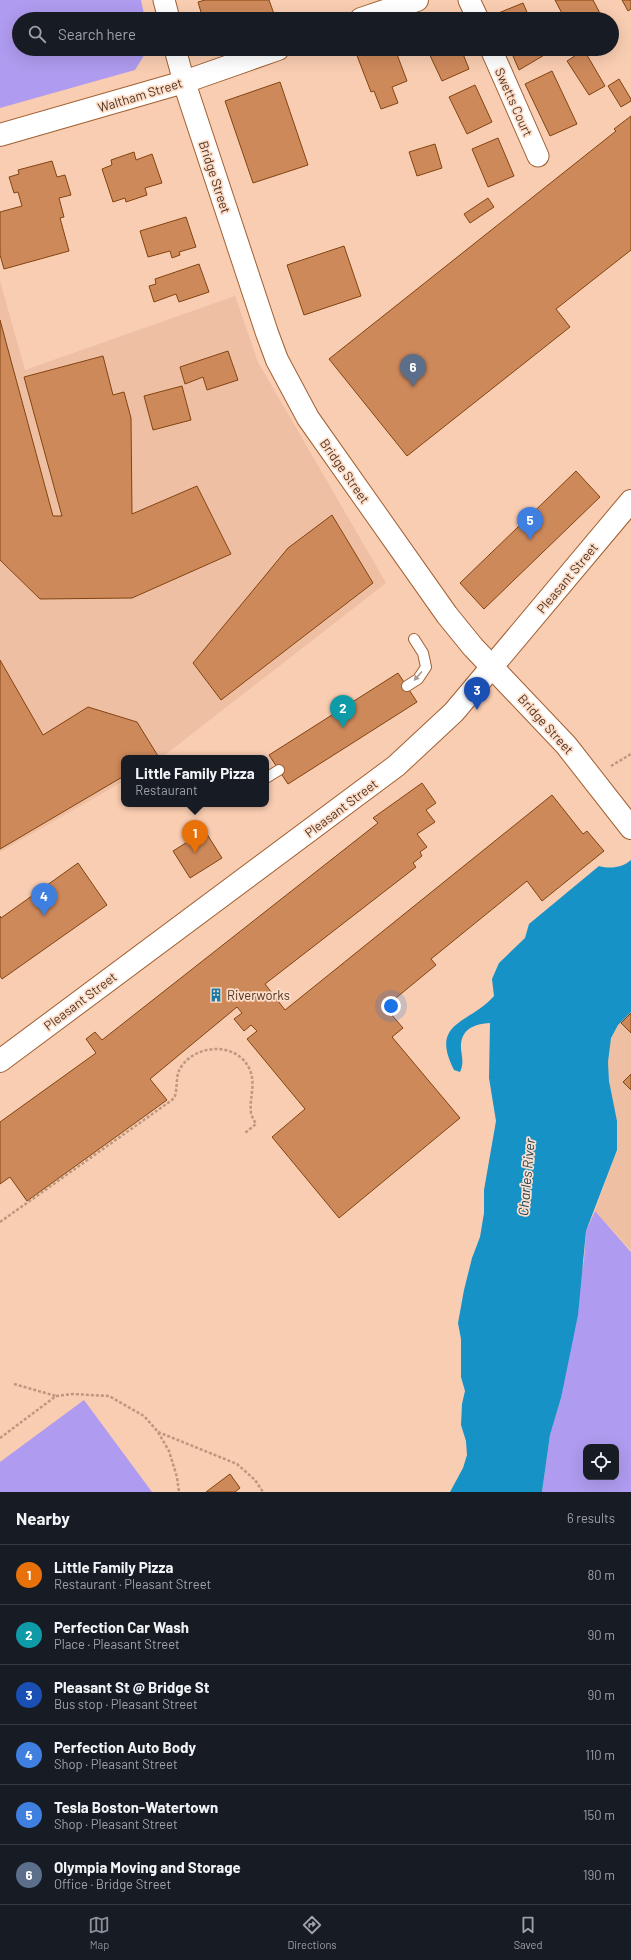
<!DOCTYPE html>
<meta charset="utf-8">
<style>
:root{--surface:#171b24;--page:#242831;--text:#f1f3f6;--muted:#9ea1a6;--line:#363941;--accent:#8c9099}
body{margin:0;font-family:Barlow,sans-serif;background:var(--page);color:var(--text)}
.controls{position:absolute;right:12px;bottom:12px;display:grid;overflow:hidden;border-radius:8px;box-shadow:0 4px 16px #0002}
.controls button{width:36px;height:36px;display:grid;place-items:center;padding:0;border:0;border-bottom:1px solid var(--line);background:var(--surface);color:var(--text);font:20px sans-serif}
.you{position:absolute;left:391px;top:1006px;width:14px;height:14px;margin:-10px;border:3px solid #fff;border-radius:50%;background:#1a73e8;box-shadow:0 0 0 6px #1a73e833}
.badge{display:grid;place-items:center;width:26px;height:26px;border-radius:50%;background:var(--accent);color:#fff;font-size:13px;font-weight:700}
.pin{position:absolute;translate:-50% -33px;filter:drop-shadow(0 1px 2px #0008)}
.pin::after{content:'';position:absolute;top:21px;width:14px;height:12px;background:inherit;clip-path:polygon(0 0,100% 0,50% 100%)}
.popup{position:absolute;left:121px;top:755px;width:148px;height:52px;box-sizing:border-box;display:grid;place-content:center;border-radius:8px;background:var(--surface);filter:drop-shadow(0 1px 3px #0005);font-size:13px;white-space:nowrap;color:var(--muted)}
.popup b{font-size:15px;color:var(--text)}
.popup::after{content:'';position:absolute;left:50%;top:100%;margin-left:-8px;border:8px solid transparent;border-top-color:var(--surface)}
.list{margin:0;padding:0;list-style:none}
h2{display:flex;justify-content:space-between;align-items:center;height:52px;margin:0;padding:0 16px;font-size:17px}
h2 small{font-size:13px;font-weight:400;color:var(--muted)}
.list li{display:grid;grid-template-columns:26px 1fr auto;gap:12px;align-items:center;box-sizing:border-box;height:60px;padding:0 16px;border-top:1px solid var(--line)}
.list b{display:block;font-size:15px;white-space:nowrap}
.list p{margin:0;font-size:13px;white-space:nowrap;color:var(--muted)}
.list em{font-size:13px;font-style:normal;color:var(--muted)}
.icon{flex:none;width:22px;height:22px;fill:none;stroke:currentColor;stroke-width:2;stroke-linecap:round;stroke-linejoin:round}
.map{position:relative;flex:none;width:631px;height:1492px;overflow:hidden}
.search{position:absolute;background:var(--surface);box-shadow:0 4px 16px #0002;left:12px;right:12px;top:12px;height:44px;display:flex;align-items:center;gap:10px;box-sizing:border-box;padding:0 14px;border-radius:22px;color:var(--muted);font-size:15px}
.sheet{height:412px;background:var(--surface)}
nav{display:flex;justify-content:space-around;align-items:center;box-sizing:border-box;height:56px;border-top:1px solid var(--line);background:var(--surface);font-size:11px;color:var(--muted)}
nav a{display:grid;justify-items:center;gap:2px}
nav .on{color:var(--accent)}
.map>svg:first-child{display:block}
.built{fill:#eebfa2}
.green{fill:#af9bef;fill-rule:evenodd}
.water{fill:#1692c7}
.building{fill:#ce895b;stroke:#824411}
.lines{fill:none;stroke-linecap:round;stroke-linejoin:round}
.lane-casing{stroke:#a16032;stroke-width:12}
.street-casing{stroke:#a16032;stroke-width:23}
.secondary-casing{stroke:#a16032;stroke-width:24}
.path{stroke:#be977e;stroke-width:2.5;stroke-dasharray:3 2;stroke-linecap:butt}
.lane{stroke:#fff;stroke-width:10}
.street{stroke:#fff;stroke-width:21}
.secondary{stroke:#fff;stroke-width:22}
.oneway{fill:#a89990}
.labels{text-anchor:middle;dominant-baseline:central;stroke-width:3.5;stroke-linejoin:round;paint-order:stroke}
.street-label{font-size:13px;fill:#503320;stroke:#fcdecb}
.poi-label{font-size:13px;fill:#503320;stroke:#fcdecb;text-anchor:start}
.water-label{font-size:14px;font-style:italic;fill:#1b475e;stroke:#fcdecb}
</style>
<div class="map">
<svg width="631" height="1492" viewBox="0 0 631 1492">
<rect width="100%" height="100%" fill="#f9cdb1"/>
<!-- built -->
<path class="built" d="M 0,281 L 25,370 L 235,296 L 258,362 L 386,583 L 161,758 L 124,758 L 124,781 L 0,852 Z
M 631,1012 L 631,1250 L 595,1211 L 617,1150 L 617,1121 L 610,1093 L 608,1062 L 611,1038 L 618,1025 Z"/>
<!-- green -->
<path class="green" d="M 0,0 L 141,0 L 145,19 L 19,19 L 19,49 L 148,49 L 135,70 L 0,108 Z
M 595,1211 L 631,1252 L 631,1492 L 542,1492 L 550,1435 L 561,1398 L 567,1360 L 584,1260 L 586,1231 ZM 586,1447 L 616,1447 L 616,1477 L 586,1477 Z
M 84,1400 L 152,1492 L 0,1492 L 0,1462 Z"/>
<!-- water -->
<path class="water" d="M 631,860 L 631,1012 L 618,1025 L 611,1038 L 608,1062 L 609,1081 L 617,1121 L 617,1150 L 586,1231 L 578,1315 L 561,1398 L 550,1435 L 542,1492 L 450,1492 L 463,1468 L 467,1455 L 466,1441 L 461,1425 L 462,1404 L 465,1391 L 461,1377 L 461,1339 L 458,1323 L 464,1290 L 472,1258 L 480,1237 L 484,1213 L 484,1190 L 496,1121 L 489,1078 L 490,1023 C 474,1024 460,1029 461,1049 C 462,1057 464,1064 460,1072 L 454,1070 C 429,1021 470,1024 494,996 L 492,979 L 499,963 L 525,938 L 529,924 L 599,866 C 610,869 622,868 631,860 Z"/>
<!-- building -->
<path class="building" d="M 205,0 L 269,0 L 274,14 L 259,19 L 203,19 L 198,2 Z
M 555,0 L 593,0 L 603,19 L 565,19 Z
M 622,0 L 631,0 L 631,9 L 628,11 Z
M 523,3 L 530,19 L 498,19 L 496,14 Z
M 366,49 L 395,49 L 407,81 L 392,87 L 398,103 L 381,109 L 374,91 L 371,92 L 356,53 Z
M 427,49 L 461,49 L 469,69 L 442,81 Z
M 510,49 L 544,49 L 546,54 L 519,70 Z
M 584,50 L 605,86 L 589,95 L 567,61 Z
M 552,71 L 577,124 L 550,136 L 525,84 Z
M 619,79 L 631,99 L 631,101 L 621,107 L 608,86 Z
M 280,82 L 308,165 L 253,183 L 225,101 Z
M 475,85 L 492,122 L 467,134 L 449,97 Z
M 631,116 L 631,250 L 556,309 L 570,327 L 407,456 L 329,359 L 616,131 L 614,129 Z
M 498,138 L 514,176 L 488,187 L 472,149 Z
M 435,144 L 442,168 L 417,176 L 409,152 Z
M 134,152 L 136,160 L 152,154 L 162,183 L 145,188 L 147,195 L 126,202 L 125,198 L 113,202 L 102,169 L 112,165 L 111,160 Z
M 52,161 L 57,177 L 65,175 L 71,195 L 59,198 L 64,217 L 60,218 L 69,251 L 4,269 L 0,255 L 0,212 L 22,206 L 18,192 L 14,193 L 9,177 L 19,174 L 18,170 Z
M 488,198 L 494,207 L 470,223 L 464,214 Z
M 186,217 L 196,247 L 179,252 L 180,255 L 172,258 L 170,251 L 148,257 L 140,231 Z
M 344,246 L 361,296 L 304,315 L 287,265 Z
M 199,264 L 209,292 L 179,302 L 176,294 L 154,302 L 149,286 L 156,284 L 155,279 Z
M 0,320 L 53,516 L 62,516 L 24,377 L 103,356 L 113,395 L 124,392 L 131,418 L 132,514 L 197,486 L 231,554 L 132,598 L 40,599 L 0,560 Z
M 228,351 L 238,380 L 207,390 L 203,377 L 185,384 L 180,367 Z
M 182,386 L 191,420 L 153,430 L 144,396 Z
M 576,471 L 600,497 L 484,609 L 460,583 Z
M 332,515 L 373,583 L 221,700 L 193,663 L 288,548 Z
M 0,660 L 43,735 L 88,707 L 137,722 L 158,756 L 155,758 L 124,758 L 124,776 L 0,849 Z
M 398,673 L 417,702 L 288,784 L 269,755 Z
M 422,783 L 436,803 L 426,810 L 435,822 L 417,834 L 427,847 L 420,852 L 422,856 L 413,863 L 416,867 L 265,984 L 285,1010 L 552,795 L 583,834 L 587,831 L 604,851 L 542,901 L 527,881 L 431,959 L 436,965 L 385,1007 L 403,1028 L 392,1037 L 460,1118 L 339,1218 L 272,1137 L 305,1109 L 247,1039 L 257,1031 L 251,1025 L 244,1031 L 234,1019 L 242,1013 L 237,1007 L 150,1079 L 167,1100 L 27,1201 L 10,1177 L 0,1184 L 0,1122 L 96,1053 L 86,1039 L 95,1032 L 102,1040 L 378,823 L 373,818 Z
M 205,831 L 222,858 L 190,878 L 173,851 Z
M 78,863 L 107,905 L 2,979 L 0,976 L 0,916 L 1,918 Z
M 631,1013 L 631,1033 L 621,1023 Z
M 631,1074 L 631,1090 L 623,1082 Z
M 230,1474 L 240,1488 L 235,1492 L 206,1492 Z"/>
<g class="lines">
<!-- lane casing -->
<g class="lane-casing">
<path id="lane" d="M 407,686 L 418,679 L 426,667 L 423,653 L 414,639
M 266,778 L 279,770"/>
</g>
<!-- street casing -->
<g class="street-casing">
<path id="street" d="M 164,0 L 169,19
M 469,0 L 478,19
M 175,49 L 184,82
M 491,49 L 538,156"/>
</g>
<!-- secondary casing -->
<g class="secondary-casing">
<path id="secondary" d="M 361,19 L 417,0
M 184,82 L 267,333 L 277,360 L 308,418 L 447,615 L 473,647 L 566,745 L 631,828
M 0,135 L 184,82 L 278,49
M 0,1061 L 396,766 L 454,712 L 631,501"/>
</g>
<!-- path -->
<path class="path" d="M 611,766 L 631,754
M 0,1222 L 172,1100 L 175,1096 C 178,1086 175,1076 181,1067 C 197,1043 238,1042 250,1070 C 256,1085 249,1098 251,1113 C 252,1117 254,1120 256,1124 L 245,1133
M 14,1384 L 56,1396
M 158,1432 L 237,1464 L 255,1480 L 263,1492
M 0,1438 L 56,1396 L 73,1394 L 109,1396 L 144,1416 L 158,1432 L 169,1451 L 177,1477 L 179,1492"/>
<!-- lane -->
<use href="#lane" class="lane"/>
<!-- street -->
<use href="#street" class="street"/>
<!-- secondary -->
<use href="#secondary" class="secondary"/>
</g>
<!-- one-way arrows -->
<defs><path id="oneway-solid" d="M-6-.8H1V-3.2L6.5 0L1 3.2V.8H-6Z"/></defs>
<use class="oneway" href="#oneway-solid" transform="translate(418 676) rotate(131)"/>
<!-- icons -->
<defs>
<g id="building-bare" transform="scale(1.08)"><path d="M-4-6H4V6H1V3H-1V6H-4ZM-2.5-4.3h1.7v1.8h-1.7ZM.8-4.3h1.7v1.8H.8ZM-2.5-1h1.7V.8h-1.7ZM.8-1h1.7V.8H.8Z" fill="#187ba7" stroke="#fcdecb" stroke-width="2.5" paint-order="stroke"/></g>
</defs>
<g fill-rule="evenodd">
<use href="#building-bare" x="216" y="995"/>
</g>
<g class="labels">
<!-- street labels -->
<g class="street-label">
<text transform="translate(140 95) rotate(-17)">Waltham Street</text>
<text transform="translate(514 102) rotate(66)">Swetts Court</text>
<text transform="translate(215 177) rotate(72)">Bridge Street</text>
<text transform="translate(345 471) rotate(55)">Bridge Street</text>
<text transform="translate(567 578) rotate(-50)">Pleasant Street</text>
<text transform="translate(546 724) rotate(48)">Bridge Street</text>
<text transform="translate(341 808) rotate(-37)">Pleasant Street</text>
<text transform="translate(80 1001) rotate(-37)">Pleasant Street</text>
</g>
<!-- poi labels -->
<g class="poi-label">
<text x="227" y="995">Riverworks</text>
</g>
<!-- water labels -->
<g class="water-label">
<text transform="translate(526 1177) rotate(-85)">Charles River</text>
</g>
</g>
</svg>
<div class="controls">
<button><svg class="icon" aria-label="locate" viewBox="0 0 24 24"><circle cx="12" cy="12" r="6"/><path d="M12 2v4M12 18v4M2 12h4M18 12h4"/></svg></button>
</div>
<div class="you"></div>
<div class="pin badge" style="left:195px;top:853px;background:#e8710a">1</div>
<div class="popup"><b>Little Family Pizza</b>Restaurant</div>
<div class="pin badge" style="left:343px;top:728px;background:#0f9aa8">2</div>
<div class="pin badge" style="left:477px;top:710px;background:#1a4fb4">3</div>
<div class="pin badge" style="left:44px;top:916px;background:#3f7fe0">4</div>
<div class="pin badge" style="left:530px;top:540px;background:#3f7fe0">5</div>
<div class="pin badge" style="left:413px;top:387px;background:#5c6f8a">6</div>
<div class="search"><svg class="icon" aria-label="search" viewBox="0 0 24 24"><circle cx="10" cy="10" r="6"/><path d="M15 15l6 6"/></svg>Search here</div>
</div>
<section class="sheet">
<h2>Nearby<small>6 results</small></h2>
<ul class="list">
<li><span class="badge" style="background:#e8710a">1</span><div><b>Little Family Pizza</b><p>Restaurant · Pleasant Street</p></div><em>80 m</em></li>
<li><span class="badge" style="background:#0f9aa8">2</span><div><b>Perfection Car Wash</b><p>Place · Pleasant Street</p></div><em>90 m</em></li>
<li><span class="badge" style="background:#1a4fb4">3</span><div><b>Pleasant St @ Bridge St</b><p>Bus stop · Pleasant Street</p></div><em>90 m</em></li>
<li><span class="badge" style="background:#3f7fe0">4</span><div><b>Perfection Auto Body</b><p>Shop · Pleasant Street</p></div><em>110 m</em></li>
<li><span class="badge" style="background:#3f7fe0">5</span><div><b>Tesla Boston-Watertown</b><p>Shop · Pleasant Street</p></div><em>150 m</em></li>
<li><span class="badge" style="background:#5c6f8a">6</span><div><b>Olympia Moving and Storage</b><p>Office · Bridge Street</p></div><em>190 m</em></li>
</ul>
</section>
<nav>
<a class="on"><svg class="icon" aria-label="map" viewBox="0 0 24 24"><path d="M3 6l6-2 6 2 6-2v14l-6 2-6-2-6 2zM9 4v14M15 6v14"/></svg>Map</a>
<a><svg class="icon" aria-label="directions" viewBox="0 0 24 24"><path d="M12 3l9 9-9 9-9-9zM9 14v-3h6M13 9l2 2-2 2"/></svg>Directions</a>
<a><svg class="icon" aria-label="saved" viewBox="0 0 24 24"><path d="M7 4h10v16l-5-4-5 4z"/></svg>Saved</a>
</nav>
